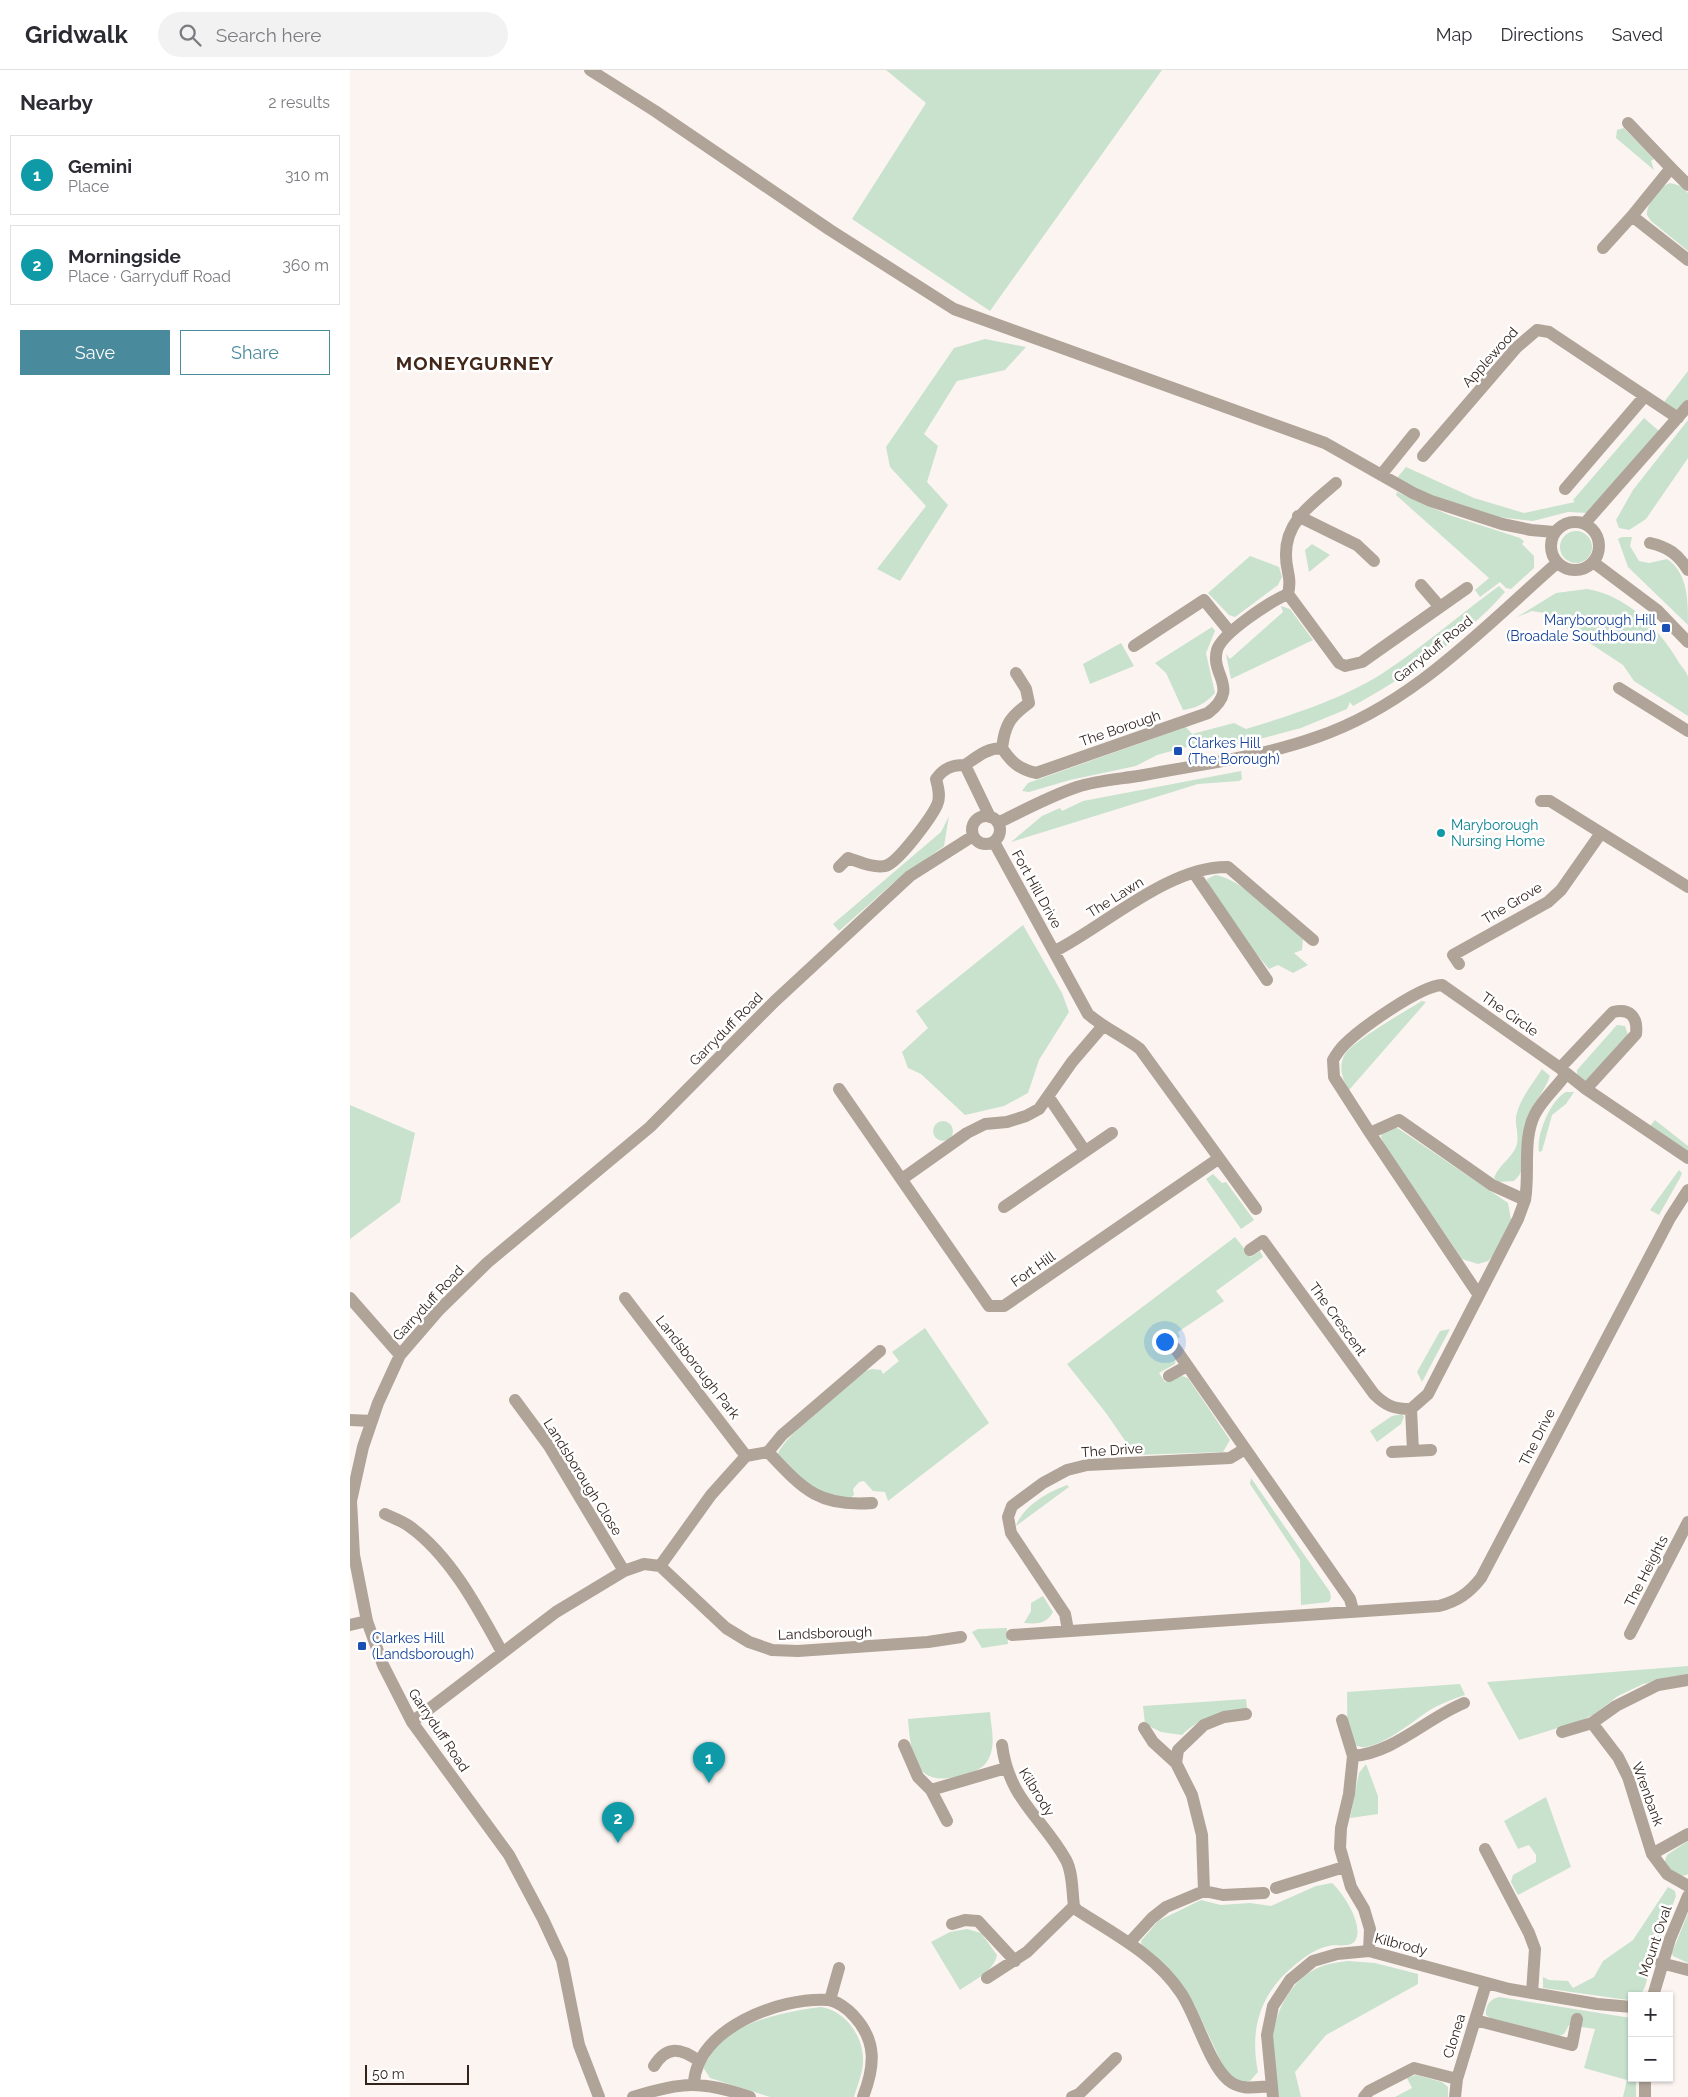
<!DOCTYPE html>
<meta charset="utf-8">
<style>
:root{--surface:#fff;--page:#f2f2f3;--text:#2b2b33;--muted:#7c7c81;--line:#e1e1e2;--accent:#498a9c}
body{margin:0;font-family:Raleway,sans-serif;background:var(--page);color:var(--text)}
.controls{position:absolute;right:15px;bottom:15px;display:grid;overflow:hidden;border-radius:0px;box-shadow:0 1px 4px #0004}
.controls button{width:45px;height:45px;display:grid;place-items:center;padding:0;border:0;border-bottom:1px solid var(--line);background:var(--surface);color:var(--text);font:25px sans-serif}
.scale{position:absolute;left:15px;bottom:12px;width:104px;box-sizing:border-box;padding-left:5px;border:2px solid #32241d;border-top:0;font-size:14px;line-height:18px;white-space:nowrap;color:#32241d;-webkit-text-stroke:4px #fff;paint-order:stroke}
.you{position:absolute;left:814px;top:1271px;width:18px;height:18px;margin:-12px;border:4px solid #fff;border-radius:50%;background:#1a73e8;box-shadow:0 0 0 8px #1a73e833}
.badge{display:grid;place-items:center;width:32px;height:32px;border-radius:50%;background:var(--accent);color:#fff;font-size:16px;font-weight:700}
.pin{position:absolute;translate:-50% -41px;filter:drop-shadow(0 1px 2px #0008)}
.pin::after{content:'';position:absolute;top:26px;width:18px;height:15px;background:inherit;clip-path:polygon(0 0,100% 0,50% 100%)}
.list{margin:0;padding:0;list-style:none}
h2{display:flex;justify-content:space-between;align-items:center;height:65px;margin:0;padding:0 20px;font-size:21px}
h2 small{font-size:16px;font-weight:400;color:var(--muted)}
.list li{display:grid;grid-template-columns:32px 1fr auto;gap:15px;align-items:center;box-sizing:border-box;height:80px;margin:0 10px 10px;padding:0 10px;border:1px solid var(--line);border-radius:0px}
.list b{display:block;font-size:19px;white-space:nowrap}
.list p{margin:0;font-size:16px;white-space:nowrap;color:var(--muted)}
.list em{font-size:16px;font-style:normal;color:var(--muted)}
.actions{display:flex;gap:10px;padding:15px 20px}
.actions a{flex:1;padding:11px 0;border:1px solid var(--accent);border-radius:0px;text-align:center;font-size:18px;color:var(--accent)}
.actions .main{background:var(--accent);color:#fff}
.icon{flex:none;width:28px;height:28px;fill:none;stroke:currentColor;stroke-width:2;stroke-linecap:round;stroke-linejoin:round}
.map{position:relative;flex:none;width:1338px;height:2027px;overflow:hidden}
header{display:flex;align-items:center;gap:30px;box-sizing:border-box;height:70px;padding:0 25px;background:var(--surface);border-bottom:1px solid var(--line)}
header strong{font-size:24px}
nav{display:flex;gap:28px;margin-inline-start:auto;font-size:18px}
.search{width:350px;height:45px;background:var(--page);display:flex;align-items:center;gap:12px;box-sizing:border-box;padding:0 18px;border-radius:28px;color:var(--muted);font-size:19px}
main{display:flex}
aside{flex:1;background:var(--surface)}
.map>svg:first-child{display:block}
.green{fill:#c8e2ce}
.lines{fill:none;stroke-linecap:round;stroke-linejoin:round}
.minor{stroke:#b0a397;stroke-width:12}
.transit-dot{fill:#1a4fb4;stroke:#fff;stroke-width:2}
.culture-dot{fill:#0f9aa8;stroke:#fff;stroke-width:2}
.labels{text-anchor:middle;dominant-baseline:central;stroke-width:5;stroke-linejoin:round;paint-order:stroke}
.street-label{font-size:14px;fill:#32241d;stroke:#fff}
.transit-label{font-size:14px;fill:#164399;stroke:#fff;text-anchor:start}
.culture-label{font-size:14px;fill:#0d838f;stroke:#fff;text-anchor:start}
.district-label{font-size:19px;font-weight:bold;letter-spacing:1px;fill:#432719;stroke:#fff}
</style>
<header>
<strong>Gridwalk</strong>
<div class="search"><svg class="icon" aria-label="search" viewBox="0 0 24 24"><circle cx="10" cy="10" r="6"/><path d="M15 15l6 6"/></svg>Search here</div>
<nav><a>Map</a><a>Directions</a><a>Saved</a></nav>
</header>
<main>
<aside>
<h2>Nearby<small>2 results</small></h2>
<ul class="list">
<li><span class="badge" style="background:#0f9aa8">1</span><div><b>Gemini</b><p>Place</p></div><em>310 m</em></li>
<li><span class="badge" style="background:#0f9aa8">2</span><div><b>Morningside</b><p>Place · Garryduff Road</p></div><em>360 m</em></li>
</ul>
<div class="actions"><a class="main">Save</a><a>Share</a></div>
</aside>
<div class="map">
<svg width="1338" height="2027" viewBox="0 0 1338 2027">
<rect width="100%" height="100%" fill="#fcf4f1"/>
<!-- green -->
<path class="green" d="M 536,0 L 812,0 L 640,241 L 502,149 L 576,33 Z
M 1274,58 L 1304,89 L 1301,91 L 1304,100 L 1266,68 L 1267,60 Z
M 1320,113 L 1331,116 L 1338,123 L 1338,181 L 1301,151 L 1297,145 C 1296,134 1310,116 1320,113 Z
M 635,269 L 676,277 L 655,300 L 607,311 L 574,364 L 588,376 L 577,412 L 598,435 L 550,511 L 527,499 L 576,436 L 540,397 L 536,377 L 604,278 Z
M 1338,301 L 1338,330 L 1328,343 L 1314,332 Z
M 1294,348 L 1309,361 L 1238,443 L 1218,442 L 1183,451 L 1148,447 L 1080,427 L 1047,408 L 1056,397 L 1124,428 L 1174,443 L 1225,432 L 1223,430 Z
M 1338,350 L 1338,388 L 1296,449 L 1279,460 L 1269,458 L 1266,450 L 1283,420 Z
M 1047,422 L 1099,445 L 1170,468 L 1174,471 L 1172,474 L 1184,486 L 1184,498 L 1161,519 L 1156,518 L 1150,512 L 1130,527 L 1125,520 L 1139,508 L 1046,425 Z
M1210 477a16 16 0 1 1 32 0a16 16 0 1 1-32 0Z
M 1272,467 L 1282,467 L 1280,476 L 1289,491 L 1299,493 L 1317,489 C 1338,503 1338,530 1338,555 L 1278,497 L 1268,469 Z
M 962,474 L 980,485 L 959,502 L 955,480 Z
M 900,486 L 929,497 L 932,507 L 928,515 L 885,547 L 879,545 L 858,523 Z
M 1149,516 L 1155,522 C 1115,568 1055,607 1003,636 L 1000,632 L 997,639 L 951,658 L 902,671 L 900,665 L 897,666 L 895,673 L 862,680 L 844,675 L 807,685 L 786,696 L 720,710 L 679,722 L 672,721 L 678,713 L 836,657 L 842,664 L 884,653 L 896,659 C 942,645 989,630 1030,605 C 1072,578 1109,545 1149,516 Z
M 1237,519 C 1276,525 1309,558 1328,591 C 1331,596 1337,602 1338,607 C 1338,619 1338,634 1338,646 L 1284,611 L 1273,595 L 1194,543 L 1182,541 L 1167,547 L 1206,523 Z
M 931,536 L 940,539 L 963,570 L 881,609 L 876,584 L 880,589 L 933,542 Z
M 862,557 L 865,561 L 856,583 L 865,623 C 856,633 847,638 833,640 L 816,603 L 805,593 Z
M 771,573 L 784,596 L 740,614 L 733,594 Z
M 891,701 L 892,709 L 889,711 L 848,714 L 661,772 L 692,746 L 710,738 L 712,741 L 733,731 Z
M 599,746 L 594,776 L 542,814 L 489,861 L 483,854 L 591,762 Z
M 865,805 C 893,809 931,850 953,869 L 952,880 L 944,883 L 958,895 L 943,903 L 928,895 L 919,899 L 902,879 L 858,816 L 857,809 Z
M 673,855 L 712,923 L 719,942 L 689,990 L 678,1023 L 654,1036 L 615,1045 L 571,1004 L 558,998 L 552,982 L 578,958 L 566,941 Z
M 1072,931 L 1076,932 L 999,1020 C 992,1008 988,997 995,984 C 1002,972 1057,940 1072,931 Z
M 1267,955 L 1275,956 L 1278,965 L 1239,1010 L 1233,1011 L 1227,1005 L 1227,1000 Z
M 1192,999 L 1200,1006 C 1194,1024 1179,1036 1175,1055 C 1171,1073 1180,1098 1164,1111 L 1148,1112 L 1144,1108 C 1149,1094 1163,1088 1167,1074 C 1169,1065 1165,1055 1166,1047 C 1169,1030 1183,1013 1192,999 Z
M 1216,1022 L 1224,1022 L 1216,1034 L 1202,1045 L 1192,1081 L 1189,1082 C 1186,1065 1201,1029 1216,1022 Z
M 0,1035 L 65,1063 L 50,1132 L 0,1169 Z
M 1305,1050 L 1338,1076 L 1338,1084 L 1300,1056 Z
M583 1061a10 10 0 1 1 20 0a10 10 0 1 1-20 0Z
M 1043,1055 L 1158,1133 L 1161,1150 L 1144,1185 L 1138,1191 L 1128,1194 L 1112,1189 L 1034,1074 L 1031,1067 L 1033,1061 Z
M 1329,1100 L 1332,1103 L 1330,1108 L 1309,1145 L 1300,1140 Z
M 863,1104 L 872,1113 L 876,1112 L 904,1150 L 891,1159 L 856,1109 Z
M 885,1167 L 901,1187 L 910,1181 L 913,1187 L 866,1221 L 874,1231 L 828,1262 L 830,1267 L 818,1272 L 826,1287 L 825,1294 L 809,1303 L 815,1312 L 832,1306 L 838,1308 L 880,1370 L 873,1382 L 785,1385 L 756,1343 L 717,1294 Z
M 575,1258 L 639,1353 L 538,1431 L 535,1422 L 523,1421 L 514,1411 L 509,1412 L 503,1419 L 504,1425 L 494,1432 L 453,1414 L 427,1387 C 430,1368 498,1316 515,1301 L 522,1299 L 531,1300 L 533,1304 L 549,1291 L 542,1282 Z
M 1100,1259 L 1072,1312 L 1067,1302 L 1090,1261 Z
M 1052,1344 L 1054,1347 L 1051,1354 L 1027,1372 L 1020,1361 L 1042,1346 Z
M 901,1408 L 980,1522 L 981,1528 L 979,1532 L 951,1535 L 950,1490 L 900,1414 Z
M 717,1415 L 719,1417 L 666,1456 C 673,1436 698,1422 717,1415 Z
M 693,1526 L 703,1542 C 696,1554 688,1554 674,1553 L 681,1541 L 681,1533 Z
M 657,1558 L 658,1574 L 632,1578 L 622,1562 L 628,1559 Z
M 1338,1596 L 1338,1604 L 1293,1614 L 1268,1626 L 1243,1645 L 1230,1651 L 1169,1670 L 1137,1612 Z
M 1110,1614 L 1115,1625 C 1103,1629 1090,1634 1080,1640 C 1067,1648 1015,1692 1003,1672 C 995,1659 998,1637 997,1622 Z
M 896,1629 L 897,1638 C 873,1643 851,1646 832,1665 L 811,1662 L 795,1654 L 793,1636 Z
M 640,1642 C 641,1657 646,1674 639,1688 C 634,1699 625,1701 615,1704 C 566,1721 561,1688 558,1649 Z
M 1016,1694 L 1028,1726 L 1028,1744 L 1000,1748 L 1009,1703 Z
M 1196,1727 L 1221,1797 L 1168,1825 L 1161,1812 L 1163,1805 L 1186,1792 L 1186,1785 L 1179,1775 L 1168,1779 L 1154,1751 Z
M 1338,1771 L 1338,1804 C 1328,1810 1321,1801 1314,1794 L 1317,1785 Z
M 982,1813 C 993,1823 1015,1856 1005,1871 C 1000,1878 986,1874 979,1876 C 967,1878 956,1886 946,1894 C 911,1922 899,1957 908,2002 L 900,2011 L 891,2013 L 875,2000 L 844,1934 L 792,1878 L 791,1871 L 808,1851 L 851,1830 L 871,1835 L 900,1833 L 921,1836 L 966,1816 Z
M 1318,1817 L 1325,1821 L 1326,1826 L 1302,1889 L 1295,1917 L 1290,1926 L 1282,1926 L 1282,1930 L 1278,1930 L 1193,1918 L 1193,1907 L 1199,1910 L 1218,1911 L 1223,1918 L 1244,1907 L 1253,1891 L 1283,1870 Z
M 1338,1843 L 1338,1893 L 1323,1886 L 1322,1883 Z
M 617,1859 L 631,1863 L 647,1885 C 644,1901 623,1911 610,1920 L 581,1872 L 600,1862 Z
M 998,1891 L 1025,1893 L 1068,1904 L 1068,1914 L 976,1965 L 945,2002 L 951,2027 L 929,2027 C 927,2012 923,1996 922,1981 C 921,1947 940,1906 975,1895 C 982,1893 990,1892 998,1891 Z
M 1149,1927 L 1281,1948 L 1282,2008 L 1286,2008 L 1286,2027 L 1273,2027 L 1277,2010 L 1234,1998 L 1245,1959 L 1219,1955 L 1214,1964 L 1209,1966 L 1144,1950 L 1136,1945 C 1135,1936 1140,1929 1149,1927 Z
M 471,1937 C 496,1941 514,1967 513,1992 C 513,2003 507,2016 504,2027 L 420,2027 L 360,2008 L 353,1997 C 357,1991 361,1984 365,1978 C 385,1951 440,1941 471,1937 Z
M 1066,2005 L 1092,2012 L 1098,2017 L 1098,2027 L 1045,2027 L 1062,2018 L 1057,2008 Z"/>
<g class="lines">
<!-- minor -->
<path class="minor" d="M 240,0 L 305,41 L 480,160 L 604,239 L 975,373 L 1063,423 L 1081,431 L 1152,454 L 1181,460 L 1204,462
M 1278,53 L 1321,98
M 1338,115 L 1321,98 L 1282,146 L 1338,190
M 1253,178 L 1282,146
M 1073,386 L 1166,278 L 1187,260 L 1199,262 L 1328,348
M 1031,405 L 1064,364
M 1215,419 L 1294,327
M 948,446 L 1007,475 L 1024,491
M1201 476a24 24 0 1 1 48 0a24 24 0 1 1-48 0Z
M 1235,453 L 1338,336
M 1300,473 C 1318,477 1328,484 1338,500
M 1243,492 L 1307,540 L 1338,572
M 1071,515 L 1090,537
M 938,524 L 989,593 L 995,596 L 1012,592 L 1117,518
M 784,576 L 854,530 L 880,562
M 1269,618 L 1338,661
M 652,678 C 655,654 660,647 679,633 L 676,619 L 666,603
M 1191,731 L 1200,731 L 1338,817
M622 760a14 14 0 1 1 28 0a14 14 0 1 1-28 0Z
M 640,747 L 615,695 C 627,687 637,678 652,678 C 661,692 669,699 686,703 L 858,643 C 891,617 860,606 867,580 C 872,563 921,531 938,524 C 942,506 936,502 936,486 C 935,451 962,434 986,413
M 648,753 C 674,740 700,726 727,717 C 748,710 772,709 794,705 C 852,694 911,687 967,667 C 1062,635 1134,557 1207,493
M 644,772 L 738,944 C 754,958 773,966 790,979 L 906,1139
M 489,797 L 498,788 C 510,792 523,798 535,796 C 547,794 581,748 587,735 C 591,727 588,717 586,709 C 594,698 602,695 615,695
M 844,803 L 917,910
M 705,881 C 756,855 819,796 878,797 L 963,870
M 1109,894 L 1103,885 L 1198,832 L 1211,820 L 1251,763
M 1211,999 L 1236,1019
M 489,1019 L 639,1236 L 654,1236 L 868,1089
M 698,1026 L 735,1081
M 1020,1063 L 1128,1224
M 552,1109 L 617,1063 L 635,1054 L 657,1052 L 676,1046 L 689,1039 L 722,992 L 752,957
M 1175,1130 C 1180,1104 1172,1069 1185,1044 C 1192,1030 1207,1017 1216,1004
M 654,1137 L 762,1063
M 900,1180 L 913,1171 L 1024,1324 C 1036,1336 1044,1339 1061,1339 L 1078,1324 L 1168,1149 L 1175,1130 L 1142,1115 L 1049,1050 L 1020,1063 L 984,1007 L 983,990 C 986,985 990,979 994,975 C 1011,958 1070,916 1092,915 L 1210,998 L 1263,942 C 1280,938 1288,947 1286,964 L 1236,1019 L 1338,1088
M 0,1228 L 50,1285
M 275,1228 L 396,1386
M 825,1278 L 1000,1529 L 1003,1540
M 819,1306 L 837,1296
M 165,1330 L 199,1376 L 274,1501
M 1061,1339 L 1063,1381
M 0,1350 L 22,1351
M 418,1382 C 453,1419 468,1437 522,1433
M 1042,1382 L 1081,1380
M 35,1444 C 43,1448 52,1451 59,1456 C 100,1485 128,1538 152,1582
M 310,1496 L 361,1425 L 396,1386 L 418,1382 L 432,1365 L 530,1281
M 0,1555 L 17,1551
M 718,1560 L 715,1544 L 661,1463 L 658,1447 L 662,1436 L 693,1413 L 717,1400 L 737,1395 L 880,1388 L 895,1379
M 1280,1564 L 1338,1452
M 662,1565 L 1089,1536 C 1108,1531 1119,1523 1131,1508 L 1320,1148 L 1338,1120
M 992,1650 L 1003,1686 L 999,1724 L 991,1758 L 990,1778 L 1001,1817 L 1014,1839 L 1020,1859 L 1019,1881
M 62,1652 L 206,1542 L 274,1501 L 294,1494 L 310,1496 L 376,1558 L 399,1572 L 422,1580 L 448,1581 L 578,1572 L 611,1567
M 1242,1653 L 1268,1687 L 1278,1707 L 1302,1784 L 1317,1804 L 1338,1816
M 794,1658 L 803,1672 L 826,1693
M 1212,1662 L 1242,1653 L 1266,1636 L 1308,1615 L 1338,1610
M 554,1675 L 568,1707 L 581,1720 L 597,1751
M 652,1675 C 659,1730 692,1747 716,1790 C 723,1803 722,1822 724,1836 L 727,1840 C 764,1864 806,1885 831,1923 C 846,1945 859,1994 878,2010 C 891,2021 905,2017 921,2016
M 1003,1686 C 1044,1683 1077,1648 1114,1633
M 581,1720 L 656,1698
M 1135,1779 L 1179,1863 L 1185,1879 L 1182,1923
M 1302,1784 L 1338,1764
M 926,1818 L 994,1797
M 854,1821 L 873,1825 L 914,1823
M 602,1854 L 615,1850 L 628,1851 L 665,1891
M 780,1872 L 802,1848 L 816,1837 L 854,1821 L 852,1765 L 842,1725 L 826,1693 L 828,1680 L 854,1655 L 874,1647 L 896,1644
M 1311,1893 L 1338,1900
M 637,1908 L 677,1882 L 724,1836
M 1303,1926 L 1320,1869 L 1338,1826
M 480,1930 L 489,1898
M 1125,1950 L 1222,1975 L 1227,1949
M 304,1996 C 317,1975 331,1978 349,1991
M 1295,2008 L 1295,2027
M 344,2013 C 347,1958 430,1927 478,1930 C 487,1931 498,1939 504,1946 C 527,1971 525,1996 513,2027
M 249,2027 L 229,1975 L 212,1890 L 193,1849 L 159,1785 L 62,1652 L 33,1595 L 17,1551 L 4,1485 L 1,1431 L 13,1377 L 28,1333 L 50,1285 L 88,1241 L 137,1193 L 300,1057 L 425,931 L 560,806 L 623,766
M 283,2027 C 331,2012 351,2010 400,2027
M 722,2027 L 729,2024 L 766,1988
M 923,2027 L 917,1965 L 923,1936 L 940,1910 L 963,1891 L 987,1884 L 1019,1881 L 1159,1919 L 1247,1934 L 1282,1937
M 1014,2027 L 1019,2021 L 1064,1998 L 1107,2009
M 1105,2027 L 1107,2009 L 1136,1914"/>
</g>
<!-- markers -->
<g class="transit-dot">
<rect x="1311" y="553" width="10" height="10" rx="2.5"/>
<rect x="823" y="676" width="10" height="10" rx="2.5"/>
<rect x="7" y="1571" width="10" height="10" rx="2.5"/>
</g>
<circle class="culture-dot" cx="1091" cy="763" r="5"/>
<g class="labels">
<!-- street labels -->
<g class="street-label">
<text transform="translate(1140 287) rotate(-48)">Applewood</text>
<text transform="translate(1083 579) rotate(-39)">Garryduff Road</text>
<text transform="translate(770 658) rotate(-19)">The Borough</text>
<text transform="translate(687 819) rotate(61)">Fort Hill Drive</text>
<text transform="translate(765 827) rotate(-32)">The Lawn</text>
<text transform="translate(1162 833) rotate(-31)">The Grove</text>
<text transform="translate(1160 944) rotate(35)">The Circle</text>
<text transform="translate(376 959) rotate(-45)">Garryduff Road</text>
<text transform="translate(683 1199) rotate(-35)">Fort Hill</text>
<text transform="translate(78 1233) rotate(-47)">Garryduff Road</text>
<text transform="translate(988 1249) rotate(54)">The Crescent</text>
<text transform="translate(348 1297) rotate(52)">Landsborough Park</text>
<text transform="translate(1187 1367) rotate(-63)">The Drive</text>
<text transform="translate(762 1380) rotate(-4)">The Drive</text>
<text transform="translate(233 1407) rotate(58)">Landsborough Close</text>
<text transform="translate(1296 1501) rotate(-63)">The Heights</text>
<text transform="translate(475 1563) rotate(-2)">Landsborough</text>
<text transform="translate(89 1660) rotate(56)">Garryduff Road</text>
<text transform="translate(687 1722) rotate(58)">Kilbrody</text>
<text transform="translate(1298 1724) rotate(70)">Wrenbank</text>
<text transform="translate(1305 1871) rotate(-71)">Mount Oval</text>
<text transform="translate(1051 1874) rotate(14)">Kilbrody</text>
<text transform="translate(1104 1966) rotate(-73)">Clonea</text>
</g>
<!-- transit labels -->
<g class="transit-label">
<text x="1306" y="550" text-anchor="end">Maryborough Hill<tspan x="1306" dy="16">(Broadale Southbound)</tspan></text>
<text x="838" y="673">Clarkes Hill<tspan x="838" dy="16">(The Borough)</tspan></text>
<text x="22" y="1568">Clarkes Hill<tspan x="22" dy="16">(Landsborough)</tspan></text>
</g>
<!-- culture labels -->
<g class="culture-label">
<text x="1101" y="755">Maryborough<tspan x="1101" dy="16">Nursing Home</tspan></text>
</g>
<!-- district labels -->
<g class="district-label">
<text x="125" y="293">MONEYGURNEY</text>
</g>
</g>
</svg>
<div class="controls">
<button>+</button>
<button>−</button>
</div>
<div class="scale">50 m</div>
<div class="you"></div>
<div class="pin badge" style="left:359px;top:1713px;background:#0f9aa8">1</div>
<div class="pin badge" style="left:268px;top:1773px;background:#0f9aa8">2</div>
</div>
</main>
